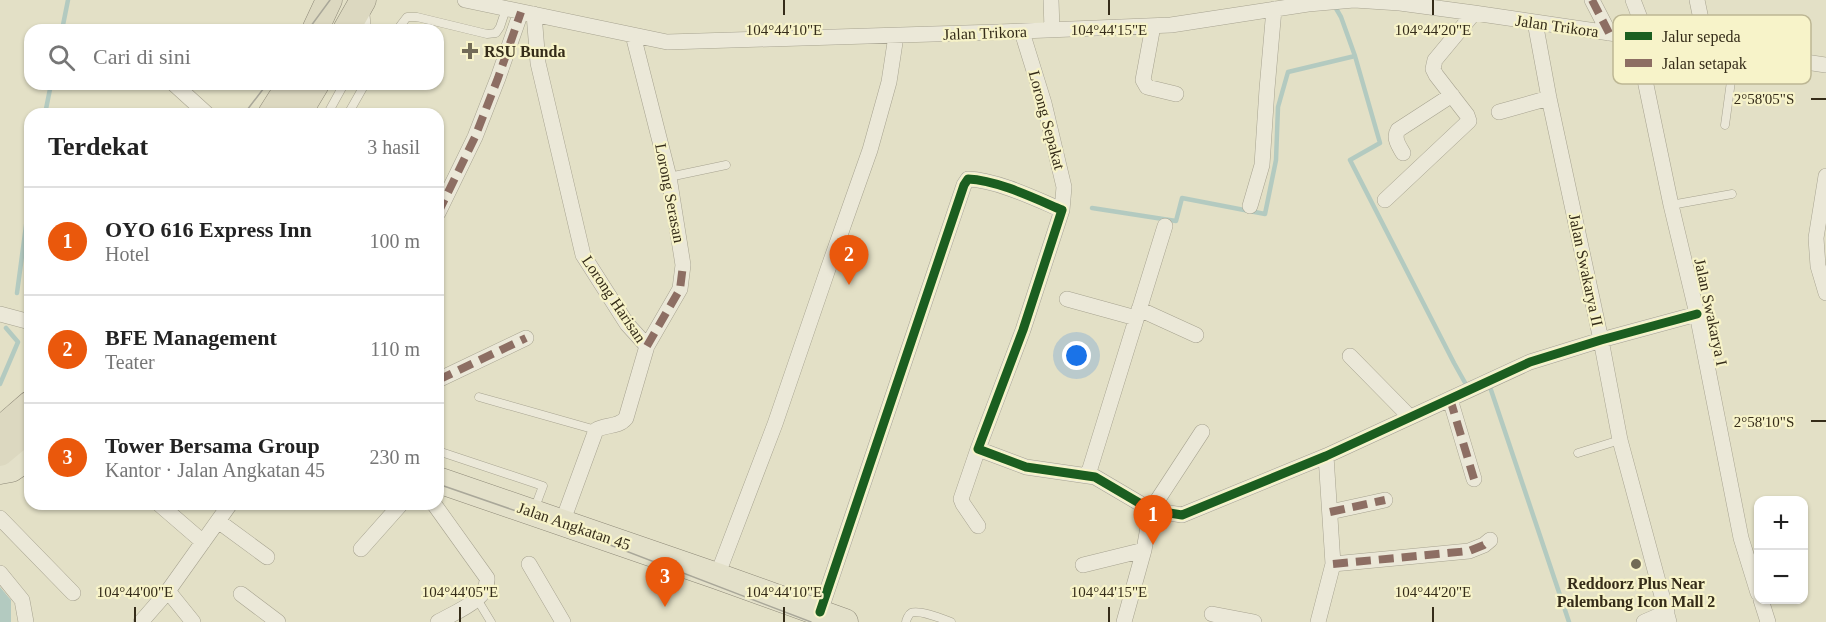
<!DOCTYPE html>
<html lang="id">
<meta charset="utf-8">
<style>
:root{--surface:#fff;--page:#f6f6f6;--text:#222;--muted:#767676;--line:#e0e0e0;--accent:#ea580c}
body{margin:0;font-family:Georgia,serif;background:var(--page);color:var(--text)}
.controls{position:absolute;right:18px;bottom:18px;display:grid;overflow:hidden;border-radius:12px;box-shadow:0 2px 4px #0004}
.controls button{width:54px;height:54px;display:grid;place-items:center;padding:0;border:0;border-bottom:2px solid var(--line);background:var(--surface);color:var(--text);font:30px sans-serif}
.you{position:absolute;left:1077px;top:356px;width:21px;height:21px;margin:-15px;border:4px solid #fff;border-radius:50%;background:#1a73e8;box-shadow:0 0 0 9px #1a73e833}
.badge{display:grid;place-items:center;width:39px;height:39px;border-radius:50%;background:var(--accent);color:#fff;font-size:20px;font-weight:700}
.pin{position:absolute;translate:-50% -50px;filter:drop-shadow(0 2px 3px #0008)}
.pin::after{content:'';position:absolute;top:32px;width:21px;height:18px;background:inherit;clip-path:polygon(0 0,100% 0,50% 100%)}
.list{margin:0;padding:0;list-style:none}
h2{display:flex;justify-content:space-between;align-items:center;height:78px;margin:0;padding:0 24px;font-size:26px}
h2 small{font-size:20px;font-weight:400;color:var(--muted)}
.list li{display:grid;grid-template-columns:39px 1fr auto;gap:18px;align-items:center;box-sizing:border-box;height:108px;padding:0 24px;border-top:2px solid var(--line)}
.list b{display:block;font-size:22px;white-space:nowrap}
.list p{margin:0;font-size:20px;white-space:nowrap;color:var(--muted)}
.list em{font-size:20px;font-style:normal;color:var(--muted)}
.icon{flex:none;width:33px;height:33px;fill:none;stroke:currentColor;stroke-width:2;stroke-linecap:round;stroke-linejoin:round}
.map{position:relative;flex:none;width:1826px;height:622px;overflow:hidden}
.search{position:absolute;background:var(--surface);box-shadow:0 2px 4px #0004;left:24px;top:24px;width:420px;height:66px;display:flex;align-items:center;gap:15px;box-sizing:border-box;padding:0 21px;border-radius:18px;color:var(--muted);font-size:22px}
.panel{position:absolute;background:var(--surface);box-shadow:0 2px 4px #0004;left:24px;top:108px;width:420px;height:402px;border-radius:18px}
.map>svg:first-child{display:block}
.water{fill:#b3cac0}
.lines{fill:none;stroke-linecap:round;stroke-linejoin:round}
.stream{stroke:#b3cac0;stroke-width:4.5}
.service-casing{stroke:#a7a390;stroke-width:9}
.minor-casing{stroke:#a7a390;stroke-width:16}
.primary-casing{stroke:#8d8877;stroke-width:27}
.trunk-casing{stroke:#8d8877;stroke-width:27}
.service{stroke:#ebe8d8;stroke-width:8}
.minor{stroke:#ebe8d8;stroke-width:15}
.primary{stroke:#e3e0c9;stroke-width:26}
.trunk{stroke:#dcd8c0;stroke-width:26}
.tram{stroke:#a9a799;stroke-width:1.5}
.quiet{stroke:#8d6e63;stroke-width:8;stroke-dasharray:15 8;stroke-linecap:butt}
.cycleway-casing{stroke:#f7f3c9;stroke-width:13}
.cycleway{stroke:#1b5e20;stroke-width:9}
.ticks{fill:none;stroke:#352c19;stroke-width:2}
.poi-dot{fill:#726b56;stroke:#f7f3c9;stroke-width:2}
.labels{text-anchor:middle;dominant-baseline:central;stroke-width:4.5;stroke-linejoin:round;paint-order:stroke}
.street-label{font-size:16px;fill:#352c19;stroke:#f7f3c9}
.poi-label{font-size:16px;font-weight:bold;fill:#352c19;stroke:#f7f3c9;text-anchor:start}
.key{fill:#f7f3c9;stroke:#bdb794;stroke-width:1.5}
.key-label{font-size:16px;fill:#352c19}
.ticks-label{font-size:15px;text-anchor:middle;fill:#352c19;stroke:#f7f3c9;stroke-width:4.5;stroke-linejoin:round;paint-order:stroke}
</style>
<div class="map">
<svg width="1826" height="622" viewBox="0 0 1826 622">
<rect width="100%" height="100%" fill="#e3e0c6"/>
<!-- water -->
<path class="water" d="M 0,587 L 11,600 L 11,622 L 0,622 Z"/>
<g class="lines">
<!-- stream -->
<path class="stream" d="M 62,30 L 68,0
M 1355,56 L 1380,143 L 1350,160 L 1454,363 L 1468,388
M 45,114 L 51,84
M 1092,208 L 1176,221 L 1182,198 L 1265,214 L 1276,160 L 1278,107 L 1288,72 L 1355,56 L 1341,17 L 1334,5
M 17,293 L 30,196
M 0,384 L 18,342 L 6,328
M 1486,388 L 1490,387 L 1569,622"/>
<!-- service casing -->
<g class="service-casing">
<path id="service" d="M 365,10 L 367,30
M 397,30 L 407,17 L 417,17 L 487,34 L 496,33 L 500,27 L 506,9
M 329,114 L 328,113 L 344,84
M 348,114 L 365,84
M 1725,125 L 1735,52
M 669,177 L 726,165
M 1671,205 L 1732,194
M 479,397 L 596,430
M 438,451 L 543,486 L 534,510
M 1578,453 L 1620,440
M 477,599 L 491,622
M 906,622 C 906,620 909,614 911,613 C 918,609 943,619 951,622"/>
</g>
<!-- minor casing -->
<g class="minor-casing">
<path id="minor" d="M 465,0 L 667,42 L 998,32 L 1171,25 L 1308,4 L 1354,0 L 1400,3 L 1474,13 L 1826,65
M 1051,0 L 1052,30
M 1592,0 L 1609,33
M 1633,0 L 1648,39
M 1697,0 L 1707,48
M 534,14 L 538,63 L 583,255 L 627,324 L 647,346 L 626,418 C 618,428 606,424 596,430 L 562,523
M 1535,22 L 1549,98 L 1601,340 L 1620,440 L 1669,622
M 1153,26 L 1143,80 L 1147,87 L 1176,94
M 1022,32 L 1044,103 L 1064,187 L 1062,210
M 633,35 L 669,177 L 683,265 L 680,289 L 647,346
M 1636,37 L 1671,205 L 1697,314 L 1741,538 L 1758,593
M 174,84 L 207,114
M 1499,112 L 1549,98
M 1403,153 C 1399,146 1393,138 1398,130 L 1452,95
M 1826,176 L 1816,238 L 1818,266 L 1826,293
M 1385,200 L 1469,121 L 1467,115 L 1436,75 L 1433,69 L 1435,60 L 1474,13
M 1250,206 L 1262,165 L 1267,89 L 1274,9
M 438,213 L 475,137 L 498,78 L 521,12
M 1067,299 L 1136,318
M 1139,309 L 1196,335
M 0,314 L 30,322
M 1350,356 L 1410,417
M 438,380 L 526,338
M 1450,399 L 1474,479
M 978,449 L 961,499 L 963,504 L 978,526
M 1088,475 L 1165,226
M 159,504 L 203,542
M 434,504 L 487,578 C 489,600 455,612 438,622
M 1330,512 L 1385,500
M 0,518 L 73,593
M 218,521 L 267,557
M 361,549 L 401,504
M 529,564 L 563,622
M 1333,564 L 1469,551 L 1484,545 L 1490,540
M 1083,565 L 1144,550
M 0,573 L 22,600 L 26,622
M 717,576 L 775,424 L 828,269 L 870,150 L 889,82 L 896,36
M 168,591 L 193,622
M 241,594 L 278,622
M 1761,600 L 1768,622
M 820,612 L 964,185 L 968,179 C 997,180 1036,199 1062,210 L 1023,330 L 978,449 L 1026,467 L 1095,477 L 1151,510 L 1182,515 L 1326,456 L 1530,362 L 1601,340 L 1697,314
M 1212,614 L 1254,622
M 141,622 L 168,591 L 230,504
M 1124,622 L 1144,550 L 1151,510 L 1202,432
M 1318,622 L 1333,564 L 1326,456
M 1644,622 L 1667,612"/>
</g>
<!-- primary casing -->
<g class="primary-casing">
<path id="primary" d="M 0,471 L 11,469 L 30,456
M 438,480 L 717,576 L 845,622"/>
</g>
<!-- trunk casing -->
<g class="trunk-casing">
<path id="trunk" d="M 315,30 L 329,0
M 346,30 L 363,0
M 271,114 L 290,84
M 298,114 L 316,84
M 0,430 L 30,404
M 0,453 L 30,428"/>
</g>
<!-- service -->
<use href="#service" class="service"/>
<!-- minor -->
<use href="#minor" class="minor"/>
<!-- primary -->
<use href="#primary" class="primary"/>
<!-- trunk -->
<use href="#trunk" class="trunk"/>
<!-- tram -->
<path class="tram" d="M 308,30 L 330,0
M 244,114 L 267,84
M 438,484 L 571,530 L 811,622"/>
<!-- quiet -->
<path class="quiet" d="M 1592,0 L 1609,33
M 438,213 L 475,137 L 498,78 L 521,12
M 647,346 L 680,289 L 683,265
M 438,380 L 526,338
M 1450,399 L 1474,479
M 1330,512 L 1385,500
M 1333,564 L 1469,551 L 1484,545 L 1490,540"/>
<!-- cycleway casing -->
<g class="cycleway-casing">
<path id="cycleway" d="M 820,612 L 964,185 L 968,179 C 997,180 1036,199 1062,210 L 1023,330 L 978,449 L 1026,467 L 1095,477 L 1151,510 L 1182,515 L 1326,456 L 1530,362 L 1601,340 L 1697,314"/>
</g>
<!-- cycleway -->
<use href="#cycleway" class="cycleway"/>
</g>
<!-- ticks -->
<path class="ticks" d="M 784,0 L 784,15M 1109,0 L 1109,15M 1433,0 L 1433,15M 1811,99 L 1826,99M 1811,421 L 1826,421M 135,607 L 135,622M 460,607 L 460,622M 784,607 L 784,622M 1109,607 L 1109,622M 1433,607 L 1433,622"/>
<!-- markers -->
<g class="poi-dot">
<path d="M467 42h6v6h6v6h-6v6h-6v-6h-6v-6h6z"/>
<circle cx="1636" cy="564" r="6"/>
</g>
<g class="labels">
<!-- street labels -->
<g class="street-label">
<text transform="translate(1557 26) rotate(8)">Jalan Trikora</text>
<text transform="translate(985 33) rotate(-2)">Jalan Trikora</text>
<text transform="translate(1047 120) rotate(75)">Lorong Sepakat</text>
<text transform="translate(670 193) rotate(79)">Lorong Serasan</text>
<text transform="translate(1586 270) rotate(78)">Jalan Swakarya II</text>
<text transform="translate(614 299) rotate(56)">Lorong Harisan</text>
<text transform="translate(1711 312) rotate(78)">Jalan Swakarya I</text>
<text transform="translate(574 526) rotate(19)">Jalan Angkatan 45</text>
</g>
<!-- poi labels -->
<g class="poi-label">
<text x="484" y="51">RSU Bunda</text>
<text x="1636" y="583" text-anchor="middle">Reddoorz Plus Near<tspan x="1636" dy="18">Palembang Icon Mall 2</tspan></text>
</g>
</g>
<!-- legend -->
<rect x="1613" y="15" width="198" height="69" rx="9" class="key"/>
<rect x="1625" y="32" width="27" height="8" fill="#1b5e20"/>
<rect x="1625" y="59" width="27" height="8" fill="#8d6e63"/>
<g class="key-label">
<text x="1662" y="42">Jalur sepeda</text>
<text x="1662" y="69">Jalan setapak</text>
</g>
<g class="ticks-label">
<text x="784" y="35">104°44'10"E</text>
<text x="1109" y="35">104°44'15"E</text>
<text x="1433" y="35">104°44'20"E</text>
<text x="1764" y="104">2°58'05"S</text>
<text x="1764" y="427">2°58'10"S</text>
<text x="135" y="597">104°44'00"E</text>
<text x="460" y="597">104°44'05"E</text>
<text x="784" y="597">104°44'10"E</text>
<text x="1109" y="597">104°44'15"E</text>
<text x="1433" y="597">104°44'20"E</text>
</g>
</svg>
<div class="controls">
<button>+</button>
<button>−</button>
</div>
<div class="you"></div>
<div class="pin badge" style="left:1153px;top:545px">1</div>
<div class="pin badge" style="left:849px;top:285px">2</div>
<div class="pin badge" style="left:665px;top:607px">3</div>
<div class="search"><svg class="icon" aria-label="search" viewBox="0 0 24 24"><circle cx="10" cy="10" r="6"/><path d="M15 15l6 6"/></svg>Cari di sini</div>
<section class="panel">
<h2>Terdekat<small>3 hasil</small></h2>
<ul class="list">
<li><span class="badge">1</span><div><b>OYO 616 Express Inn</b><p>Hotel</p></div><em>100 m</em></li>
<li><span class="badge">2</span><div><b>BFE Management</b><p>Teater</p></div><em>110 m</em></li>
<li><span class="badge">3</span><div><b>Tower Bersama Group</b><p>Kantor · Jalan Angkatan 45</p></div><em>230 m</em></li>
</ul>
</section>
</div>
